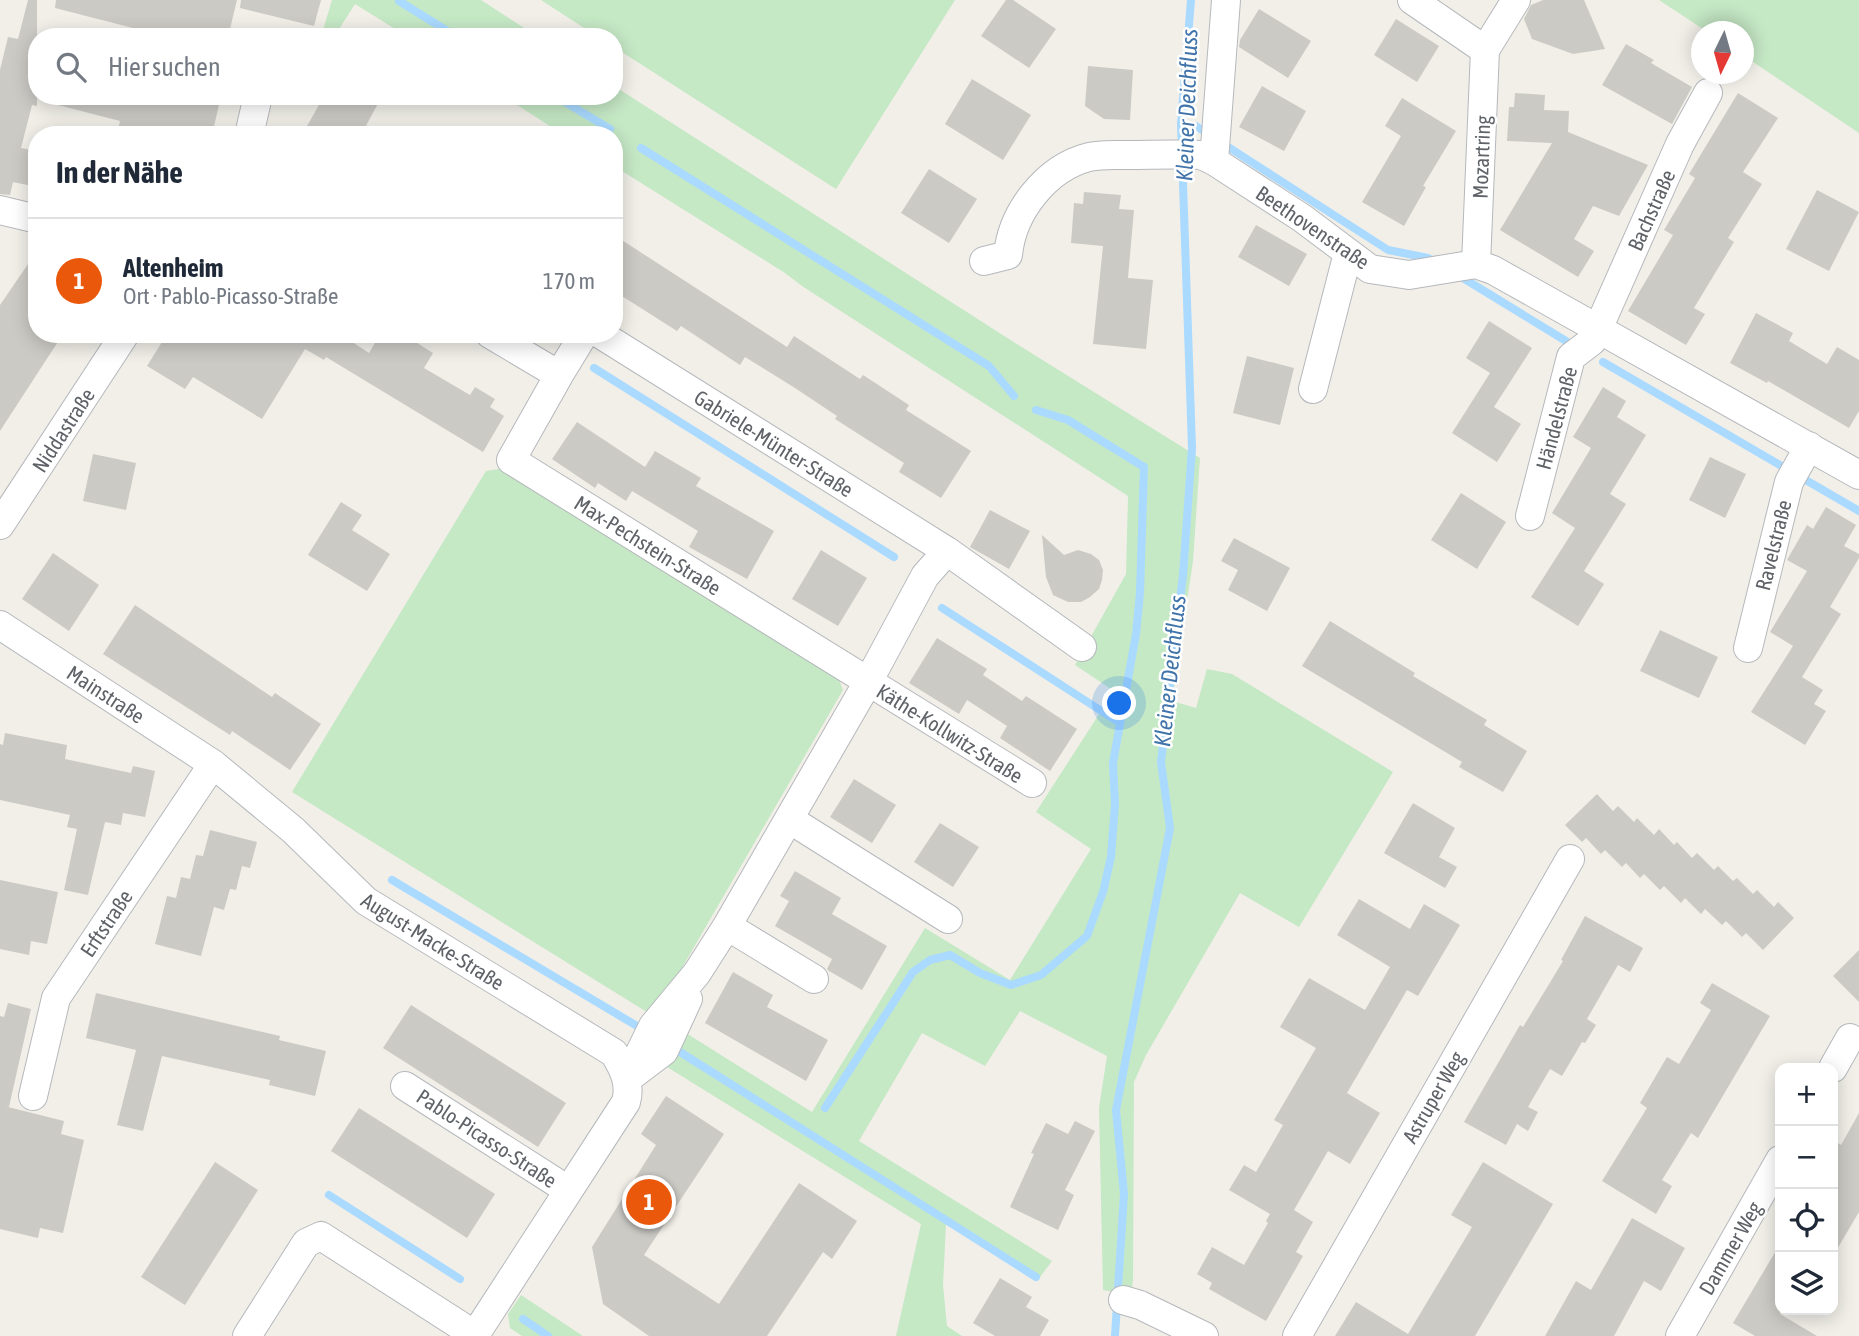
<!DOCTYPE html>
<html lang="de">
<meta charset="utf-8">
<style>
:root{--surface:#fff;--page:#f6f6f7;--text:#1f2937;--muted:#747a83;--line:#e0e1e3;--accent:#ea580c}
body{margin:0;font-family:"Asap Condensed",sans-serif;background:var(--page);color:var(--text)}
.controls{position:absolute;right:21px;bottom:21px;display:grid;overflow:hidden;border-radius:14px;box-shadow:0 4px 18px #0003}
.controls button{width:63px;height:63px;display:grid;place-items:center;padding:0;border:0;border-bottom:2px solid var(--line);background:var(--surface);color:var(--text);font:35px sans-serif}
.compass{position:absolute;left:1691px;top:21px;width:63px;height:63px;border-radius:50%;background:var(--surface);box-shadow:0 4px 18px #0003;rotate:185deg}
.you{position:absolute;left:1120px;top:704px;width:24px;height:24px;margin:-18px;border:5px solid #fff;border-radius:50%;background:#1a73e8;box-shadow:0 0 0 10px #1a73e833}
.badge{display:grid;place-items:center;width:46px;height:46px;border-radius:50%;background:var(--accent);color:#fff;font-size:23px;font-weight:700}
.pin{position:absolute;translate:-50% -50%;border:4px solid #fff;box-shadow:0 2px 7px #0006}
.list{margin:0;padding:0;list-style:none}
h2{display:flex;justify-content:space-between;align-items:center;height:91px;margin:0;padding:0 28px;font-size:30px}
h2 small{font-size:23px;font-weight:400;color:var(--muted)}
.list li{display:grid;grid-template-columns:46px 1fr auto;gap:21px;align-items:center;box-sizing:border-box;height:126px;padding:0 28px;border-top:2px solid var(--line)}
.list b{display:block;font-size:26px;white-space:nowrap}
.list p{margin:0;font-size:23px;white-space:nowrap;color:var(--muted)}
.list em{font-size:23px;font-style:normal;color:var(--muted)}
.icon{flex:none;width:38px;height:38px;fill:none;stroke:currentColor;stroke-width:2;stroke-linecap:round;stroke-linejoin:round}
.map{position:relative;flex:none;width:1859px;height:1336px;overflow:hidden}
.search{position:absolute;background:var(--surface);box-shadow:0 4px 18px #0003;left:28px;top:28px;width:595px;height:77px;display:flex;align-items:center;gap:18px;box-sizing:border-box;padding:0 24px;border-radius:28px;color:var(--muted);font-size:26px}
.panel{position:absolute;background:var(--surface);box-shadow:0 4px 18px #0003;left:28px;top:126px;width:595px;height:217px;border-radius:28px}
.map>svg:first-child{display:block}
.green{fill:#c5e8c5}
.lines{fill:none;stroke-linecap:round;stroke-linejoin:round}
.stream{stroke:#aadaff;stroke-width:8}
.building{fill:#cccac5}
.street-casing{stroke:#b5b8bc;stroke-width:30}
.street{stroke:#fff;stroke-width:28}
.labels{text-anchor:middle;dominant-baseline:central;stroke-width:5;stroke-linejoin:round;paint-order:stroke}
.street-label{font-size:21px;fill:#5f6368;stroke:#fff}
.water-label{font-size:23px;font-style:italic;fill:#4174aa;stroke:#fff}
</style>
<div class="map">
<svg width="1859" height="1336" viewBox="0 0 1859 1336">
<rect width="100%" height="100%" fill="#f1efe8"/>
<!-- green -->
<path class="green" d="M 332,0 L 481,0 L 538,37 L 408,37 L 355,4 L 334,37 L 321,37 Z
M 541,0 L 955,0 L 836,189 L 614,47 L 614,37 L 598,37 Z
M 1659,0 L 1859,0 L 1859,133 L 1744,56 L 1744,32 L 1706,31 Z
M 614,86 L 1012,341 L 1200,458 L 1193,561 L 1172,701 L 1196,708 L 1207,669 L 1232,674 L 1393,772 L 1299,927 L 1240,893 L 1146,1055 L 1134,1082 L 1133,1280 L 1131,1295 L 1103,1290 L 1099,1108 L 1107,1056 L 1020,1011 L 985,1066 L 922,1033 L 859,1141 L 1052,1261 L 1037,1281 L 946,1224 L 943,1285 L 947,1326 L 962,1336 L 896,1336 L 921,1224 L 667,1067 L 686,1033 L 812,1112 L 925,928 L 1010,980 L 1091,849 L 1036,812 L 1114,691 L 1075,665 L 1126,574 L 1128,496 L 802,286 L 785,273 L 614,166 L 614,135 L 564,135 L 503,96 L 614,96 Z
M 499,469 L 513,471 L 837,675 L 843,690 L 668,992 L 650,1014 L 292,792 L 486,471 Z
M 521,1295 L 583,1336 L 522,1336 L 510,1328 L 508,1314 Z"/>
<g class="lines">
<!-- stream -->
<path class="stream" d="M 399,1 L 457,37
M 555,96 L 610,129
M 1196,126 L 1211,136
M 1222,143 L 1388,250 L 1428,258 L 1438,263
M 641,148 L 989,366 L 1014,396
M 1458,275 L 1566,341
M 1603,362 L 1859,511
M 594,368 L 894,557
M 942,608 L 1120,723
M 392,880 L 642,1029
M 680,1052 L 1036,1277
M 825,1108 L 913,972 L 930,960 L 950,955 L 980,973 L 1011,985 L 1041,975 L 1087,936 L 1103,892 L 1111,857 L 1115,804 L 1113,763 L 1136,634 L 1140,593 L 1144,467 L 1068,420 L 1036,410
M 329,1195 L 460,1279
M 523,1319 L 548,1336
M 1115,1336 L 1124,1194 L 1116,1110 L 1170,828 L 1161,762 L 1183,575 L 1192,448 L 1181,124 L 1191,0"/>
</g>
<!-- building -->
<path class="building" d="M 28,0 L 37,0 L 37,106 L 32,105 L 21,148 L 37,151 L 37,187 L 13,182 L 10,195 L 0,194 L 0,70 L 8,37 L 18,39 Z
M 56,0 L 237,0 L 228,37 L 168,37 L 55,8 Z
M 241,0 L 321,0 L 314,26 L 240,8 Z
M 1006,0 L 1013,0 L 1056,29 L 1029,68 L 981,36 Z
M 1543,0 L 1584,0 L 1605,49 L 1573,54 L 1532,39 L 1524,19 L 1531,5 Z
M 1259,9 L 1311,41 L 1288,78 L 1239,47 L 1240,40 Z
M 1396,19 L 1439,46 L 1417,82 L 1374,55 Z
M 1626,44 L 1654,60 L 1651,63 L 1692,87 L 1672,124 L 1602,85 Z
M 1088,66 L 1133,70 L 1130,120 L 1104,119 L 1085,106 Z
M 972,79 L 1031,115 L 1003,160 L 945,124 Z
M 1262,86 L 1306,111 L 1284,151 L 1239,127 Z
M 1515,93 L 1545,95 L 1544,110 L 1569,111 L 1568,132 L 1648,165 L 1619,216 L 1593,206 L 1574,239 L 1594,251 L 1578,277 L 1500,230 L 1552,143 L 1507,141 L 1509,107 L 1514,107 Z
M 1738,93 L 1778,118 L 1743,172 L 1762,184 L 1728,238 L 1734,242 L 1694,308 L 1705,314 L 1686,345 L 1628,311 L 1673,235 L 1664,230 L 1695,178 L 1689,174 Z
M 55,96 L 221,96 L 212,135 L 117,135 L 120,121 L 54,104 Z
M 324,96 L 382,96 L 361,135 L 302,135 Z
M 1402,98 L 1456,131 L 1423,186 L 1426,187 L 1404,226 L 1362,202 L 1401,136 L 1385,126 Z
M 929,169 L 977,199 L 949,243 L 901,213 Z
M 1817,190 L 1859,212 L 1829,271 L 1786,249 Z
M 1084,192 L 1121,195 L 1119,209 L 1134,210 L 1128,278 L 1153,280 L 1146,349 L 1093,344 L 1103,246 L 1071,243 L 1074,203 L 1083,204 Z
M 1256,225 L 1307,254 L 1289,286 L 1238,257 Z
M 614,235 L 787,347 L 794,336 L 860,379 L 863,375 L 909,405 L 906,410 L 971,451 L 941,498 L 899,472 L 904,463 L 835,419 L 837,416 L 795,388 L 745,357 L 740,365 L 681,326 L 677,331 L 614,291 Z
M 37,251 L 37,334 L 63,334 L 0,431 L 0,305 Z
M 1756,313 L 1793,333 L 1789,341 L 1827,364 L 1837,347 L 1859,360 L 1859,411 L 1849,428 L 1768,381 L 1767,383 L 1730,363 Z
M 1489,321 L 1532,348 L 1494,407 L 1521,424 L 1497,462 L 1452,433 L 1490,373 L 1466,358 Z
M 167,334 L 340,334 L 369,353 L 380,334 L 403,334 L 433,353 L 424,368 L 470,395 L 475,387 L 495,399 L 490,407 L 504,416 L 483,452 L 326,357 L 324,360 L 305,349 L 262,419 L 193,377 L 185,389 L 147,366 Z
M 1247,356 L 1294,368 L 1280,425 L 1233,413 Z
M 1603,387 L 1626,401 L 1617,417 L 1646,435 L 1610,494 L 1626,504 L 1584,571 L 1604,584 L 1578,626 L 1531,597 L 1575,528 L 1552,513 L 1591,448 L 1573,437 Z
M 577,422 L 645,467 L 655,451 L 701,478 L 696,486 L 774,531 L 747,579 L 689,547 L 698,531 L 632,491 L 626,501 L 598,483 L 595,488 L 552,459 Z
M 93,454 L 136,463 L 126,510 L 83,501 Z
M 1710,457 L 1746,474 L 1725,518 L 1689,500 Z
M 1461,493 L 1506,522 L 1477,569 L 1431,540 Z
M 341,502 L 362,515 L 352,530 L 390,554 L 367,591 L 308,555 Z
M 1826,507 L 1856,525 L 1844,546 L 1859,554 L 1859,558 L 1830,607 L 1841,614 L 1802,677 L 1823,690 L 1814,704 L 1826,711 L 1805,745 L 1751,712 L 1793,646 L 1770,632 L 1807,571 L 1787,560 L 1807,525 L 1813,529 Z
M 990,510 L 1030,531 L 1009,569 L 970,547 Z
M 1042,535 L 1064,555 L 1078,550 L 1091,554 L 1099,560 L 1103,570 L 1102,580 L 1099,589 L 1090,597 L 1081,602 L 1068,602 L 1053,595 L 1046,577 Z
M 1234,538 L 1290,568 L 1267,611 L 1228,590 L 1238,570 L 1221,561 Z
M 821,550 L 867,578 L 838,626 L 792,599 Z
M 53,553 L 99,585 L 69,631 L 22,599 Z
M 135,605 L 272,697 L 275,693 L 321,724 L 290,770 L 232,731 L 230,735 L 103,654 Z
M 1330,621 L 1415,673 L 1413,676 L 1487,720 L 1484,725 L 1527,751 L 1503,792 L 1459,767 L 1462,762 L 1302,666 Z
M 1660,630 L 1718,657 L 1699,698 L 1640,671 Z
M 937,638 L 987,669 L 983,675 L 1022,701 L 1026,696 L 1077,729 L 1050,771 L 1000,738 L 1007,726 L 967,700 L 959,714 L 909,683 Z
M 5,733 L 67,745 L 65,759 L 131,773 L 133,766 L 155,771 L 145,817 L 123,813 L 121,825 L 105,822 L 88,895 L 64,890 L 77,829 L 67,827 L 70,815 L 0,800 L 0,744 L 3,745 Z
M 854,779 L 896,805 L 872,843 L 830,817 Z
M 1597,794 L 1613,811 L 1618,806 L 1634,822 L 1637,818 L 1654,835 L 1659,829 L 1674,845 L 1677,842 L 1692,858 L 1697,853 L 1714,870 L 1718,866 L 1733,881 L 1737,878 L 1753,894 L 1757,890 L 1774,907 L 1778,902 L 1794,918 L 1763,950 L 1746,933 L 1742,937 L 1726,921 L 1722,925 L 1705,909 L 1701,914 L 1685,898 L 1681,903 L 1664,886 L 1660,890 L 1644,874 L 1640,878 L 1626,863 L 1622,867 L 1605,850 L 1601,854 L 1586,838 L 1582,842 L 1565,825 Z
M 1413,803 L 1455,828 L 1439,857 L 1457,867 L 1445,888 L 1384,853 Z
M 940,823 L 979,847 L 953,887 L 914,862 Z
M 210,830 L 257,842 L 250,868 L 242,866 L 236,890 L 230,889 L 224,910 L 214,907 L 201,956 L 155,944 L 167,896 L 176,898 L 181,877 L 190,879 L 196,855 L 203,856 Z
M 795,871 L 841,898 L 832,914 L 887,946 L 862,990 L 829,971 L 827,969 L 832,959 L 775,926 L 789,901 L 780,896 Z
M 0,880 L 58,892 L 47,944 L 31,941 L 29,955 L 0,949 Z
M 1359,899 L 1410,929 L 1424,904 L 1460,925 L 1418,996 L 1407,990 L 1347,1093 L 1380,1113 L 1350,1164 L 1328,1151 L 1294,1210 L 1313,1222 L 1296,1252 L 1303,1256 L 1266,1321 L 1209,1289 L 1212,1283 L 1197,1274 L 1212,1247 L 1244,1265 L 1268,1223 L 1266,1221 L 1270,1214 L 1229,1190 L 1244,1165 L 1256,1172 L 1283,1125 L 1274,1120 L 1316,1048 L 1280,1027 L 1309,978 L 1365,1010 L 1390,967 L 1337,935 Z
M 1585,916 L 1643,948 L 1630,972 L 1618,965 L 1587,1019 L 1596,1025 L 1585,1043 L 1582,1042 L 1562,1076 L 1550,1069 L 1528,1107 L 1538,1112 L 1528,1131 L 1517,1124 L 1506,1145 L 1464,1122 L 1520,1025 L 1523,1027 L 1563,961 L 1561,960 Z
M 1859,950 L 1859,1002 L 1833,976 Z
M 733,972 L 773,995 L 767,1007 L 828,1040 L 806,1081 L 705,1023 Z
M 1712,983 L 1770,1016 L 1698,1138 L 1691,1133 L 1662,1180 L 1672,1186 L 1656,1214 L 1602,1181 L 1647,1108 L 1640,1103 L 1667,1057 L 1679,1064 L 1711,1010 L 1700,1003 Z
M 96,993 L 280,1036 L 279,1040 L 326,1051 L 315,1096 L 269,1085 L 270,1080 L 162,1056 L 143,1131 L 117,1125 L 136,1050 L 86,1038 Z
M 8,1003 L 31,1009 L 9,1107 L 4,1106 L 64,1121 L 61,1134 L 84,1140 L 63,1233 L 40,1228 L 38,1238 L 0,1229 L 0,1016 L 4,1017 Z
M 411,1005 L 566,1103 L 538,1147 L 383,1048 Z
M 666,1096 L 724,1134 L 644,1255 L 719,1304 L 799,1183 L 857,1221 L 832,1259 L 823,1252 L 767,1336 L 649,1336 L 603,1304 L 592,1247 L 656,1145 L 641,1134 Z
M 359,1108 L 495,1194 L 467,1238 L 331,1151 Z
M 1859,1113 L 1859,1212 L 1833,1256 L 1833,1140 L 1841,1145 Z
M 1075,1121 L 1095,1131 L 1065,1190 L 1074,1195 L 1058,1230 L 1010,1207 L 1034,1154 L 1031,1153 L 1046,1123 L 1068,1134 Z
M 215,1162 L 258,1190 L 185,1305 L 141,1277 Z
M 1483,1162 L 1553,1204 L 1475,1336 L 1335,1336 L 1356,1302 L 1408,1334 L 1472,1227 L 1451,1215 Z
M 1632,1218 L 1685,1248 L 1661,1291 L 1644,1281 L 1614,1336 L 1545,1336 L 1576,1281 L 1591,1290 Z
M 1780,1244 L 1780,1314 L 1817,1336 L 1755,1336 L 1733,1323 Z
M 1000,1278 L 1032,1297 L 1026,1307 L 1049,1320 L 1040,1336 L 995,1336 L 973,1323 Z"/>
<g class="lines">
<!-- street casing -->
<g class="street-casing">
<path id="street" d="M 1412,0 L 1485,50 L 1476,264
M 1485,50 L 1516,0
M 249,135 L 258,96
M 1214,161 L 1226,0
M 0,210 L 33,218 L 37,215
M 984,261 L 1008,255 C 1012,212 1046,168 1089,157 C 1101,154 1114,155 1126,155 C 1151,155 1176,154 1201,155 L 1214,161 L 1302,218 L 1370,269 L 1409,275 L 1476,264 L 1493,270 L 1859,475
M 490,334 L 559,375 L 584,334
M 600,334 L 947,551 L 1082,647
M 559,375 L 511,460 L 1032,783
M 1313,389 L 1348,253
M 1530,516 L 1571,357 L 1592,341 L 1598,329 L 1680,144 L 1708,93
M 0,525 L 125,334
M 0,625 L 213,764 L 293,830 L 366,901 L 614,1053 C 624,1069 631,1084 626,1102 L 475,1335 L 477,1336
M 1748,648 L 1789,482 L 1809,446
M 789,819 L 948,919
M 727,926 L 814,979
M 1833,1068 L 1850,1038
M 631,1076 L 664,1051 L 688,999
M 627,1079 L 653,1026 L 697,973 L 727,926 L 868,682 L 925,576 L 947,551
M 405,1086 L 568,1190
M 33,1096 L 56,998 L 213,764
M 1123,1300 L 1140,1305 L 1204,1336
M 247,1336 L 306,1243 L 321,1236 L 475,1335
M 1297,1336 L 1570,859
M 1680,1336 L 1780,1160"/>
</g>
<!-- street -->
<use href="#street" class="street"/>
</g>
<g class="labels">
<!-- street labels -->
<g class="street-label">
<text transform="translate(1481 157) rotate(-88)">Mozartring</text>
<text transform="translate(1651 210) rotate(-66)">Bachstraße</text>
<text transform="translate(1313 227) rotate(34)">Beethovenstraße</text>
<text transform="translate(1556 418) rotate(-75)">Händelstraße</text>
<text transform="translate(63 430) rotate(-57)">Niddastraße</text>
<text transform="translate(774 443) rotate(32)">Gabriele-Münter-Straße</text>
<text transform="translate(648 545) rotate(32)">Max-Pechstein-Straße</text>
<text transform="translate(1773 545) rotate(-76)">Ravelstraße</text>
<text transform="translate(106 694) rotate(33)">Mainstraße</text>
<text transform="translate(950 733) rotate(32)">Käthe-Kollwitz-Straße</text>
<text transform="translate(106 923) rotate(-56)">Erftstraße</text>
<text transform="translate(433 941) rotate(32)">August-Macke-Straße</text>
<text transform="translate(1433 1097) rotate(-60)">Astruper Weg</text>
<text transform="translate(487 1138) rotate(33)">Pablo-Picasso-Straße</text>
<text transform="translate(1730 1248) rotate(-60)">Dammer Weg</text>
</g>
<!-- water labels -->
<g class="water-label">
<text transform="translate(1187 105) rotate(-88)">Kleiner Deichfluss</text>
<text transform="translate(1170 671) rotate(-84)">Kleiner Deichfluss</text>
</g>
</g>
</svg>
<div class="controls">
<button>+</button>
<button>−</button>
<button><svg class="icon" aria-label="locate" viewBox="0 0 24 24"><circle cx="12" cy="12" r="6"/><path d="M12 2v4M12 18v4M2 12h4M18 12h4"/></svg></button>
<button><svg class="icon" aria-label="layers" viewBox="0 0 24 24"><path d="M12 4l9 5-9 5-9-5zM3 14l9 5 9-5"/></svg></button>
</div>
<svg class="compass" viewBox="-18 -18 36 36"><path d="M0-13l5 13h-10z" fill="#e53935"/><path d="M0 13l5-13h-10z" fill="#747a83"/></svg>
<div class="you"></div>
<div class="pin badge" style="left:649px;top:1202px">1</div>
<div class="search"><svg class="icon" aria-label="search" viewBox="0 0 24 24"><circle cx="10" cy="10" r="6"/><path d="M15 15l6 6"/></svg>Hier suchen</div>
<section class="panel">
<h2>In der Nähe<small></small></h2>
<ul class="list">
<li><span class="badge">1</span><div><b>Altenheim</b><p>Ort · Pablo-Picasso-Straße</p></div><em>170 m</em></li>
</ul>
</section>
</div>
